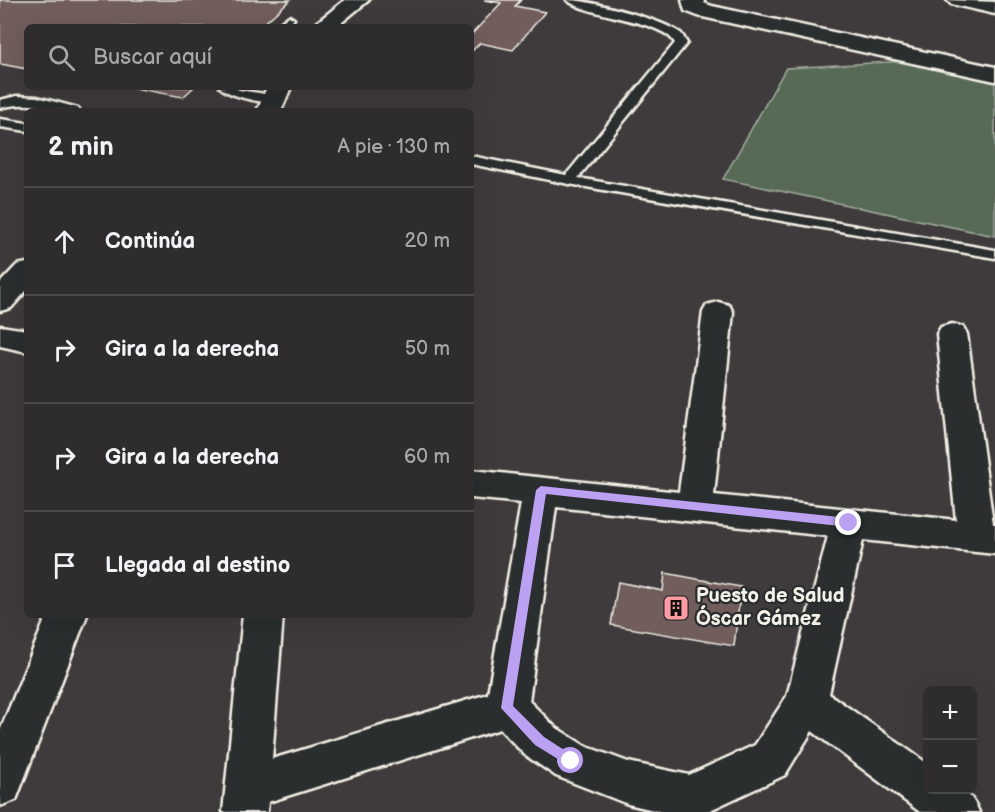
<!DOCTYPE html>
<html lang="es">
<meta charset="utf-8">
<style>
:root{--surface:#2f2c2d;--page:#3b3839;--text:#f1f3f6;--muted:#a7a7aa;--line:#4a4849}
body{margin:0;font-family:"Balsamiq Sans",sans-serif;background:var(--page);color:var(--text)}
.controls{position:absolute;right:18px;bottom:18px;display:grid;overflow:hidden;border-radius:9px;box-shadow:0 6px 24px #0002}
.controls button{width:54px;height:54px;display:grid;place-items:center;padding:0;border:0;border-bottom:2px solid var(--line);background:var(--surface);color:var(--text);font:30px sans-serif}
.stop{position:absolute;width:18px;height:18px;margin:-14px;border:4px solid #bca0f2;border-radius:50%;background:#fff}
.stop.end{background:#bca0f2;border-color:#fff;box-shadow:0 2px 6px #0008}
.list{margin:0;padding:0;list-style:none}
h2{display:flex;justify-content:space-between;align-items:center;height:78px;margin:0;padding:0 24px;font-size:26px}
h2 small{font-size:20px;font-weight:400;color:var(--muted)}
.list li{display:grid;grid-template-columns:39px 1fr auto;gap:18px;align-items:center;box-sizing:border-box;height:108px;padding:0 24px;border-top:2px solid var(--line)}
.list b{display:block;font-size:22px;white-space:nowrap}
.list em{font-size:20px;font-style:normal;color:var(--muted)}
.icon{flex:none;width:33px;height:33px;fill:none;stroke:currentColor;stroke-width:2;stroke-linecap:round;stroke-linejoin:round}
.map{position:relative;flex:none;width:995px;height:812px;overflow:hidden}
.search{position:absolute;background:var(--surface);box-shadow:0 6px 24px #0002;left:24px;top:24px;width:450px;height:66px;display:flex;align-items:center;gap:15px;box-sizing:border-box;padding:0 21px;border-radius:9px;color:var(--muted);font-size:22px}
.panel{position:absolute;background:var(--surface);box-shadow:0 6px 24px #0002;left:24px;top:108px;width:450px;height:510px;border-radius:9px}
.map>svg:first-child{display:block}
.green{fill:#566b57;stroke:#a5aea0;stroke-width:1.5}
.building{fill:#705d5c;stroke:#f4f1e8;stroke-width:1.5}
.lines{fill:none;stroke-linecap:round;stroke-linejoin:round}
.service-casing{stroke:#f4f1e8;stroke-width:5}
.minor-casing{stroke:#f4f1e8;stroke-width:5}
.service{fill:#2a2d2e;fill-rule:evenodd}
.minor{fill:#2a2d2e;fill-rule:evenodd}
.route{fill:#bca0f2}
.labels{text-anchor:middle;dominant-baseline:central;stroke-width:4.5;stroke-linejoin:round;paint-order:stroke}
.poi-label{font-size:20px;font-weight:bold;fill:#f4f1e8;stroke:#2a2d2e;text-anchor:start}
</style>
<div class="map">
<svg width="995" height="812" viewBox="0 0 995 812">
<rect width="100%" height="100%" fill="#3f3b3c"/>
<filter id="ink" filterUnits="userSpaceOnUse"><feTurbulence type="fractalNoise" baseFrequency=".0167" numOctaves="2"/><feDisplacementMap in="SourceGraphic" scale="12" xChannelSelector="R" yChannelSelector="G"/><feConvolveMatrix kernelMatrix="1 2 1 2 8 2 1 2 1" color-interpolation-filters="sRGB"/></filter>
<g filter="url(#ink)">
<!-- green -->
<path class="green" d="M 925,60 L 995,79 L 995,236 L 723,179 L 786,68 Z"/>
<!-- building -->
<path class="building" d="M 0,0 L 290,0 L 260,27 L 27,27 L 27,69 L 0,64 Z
M 484,0 L 521,0 L 515,6 L 545,12 L 513,50 L 480,43 L 471,52 L 471,35 L 501,3 Z
M 127,87 L 194,87 L 183,97 Z
M 665,573 L 741,587 L 734,646 L 611,625 L 618,582 L 663,591 Z"/>
<g class="lines">
<!-- service casing -->
<g class="service-casing">
<path id="service" d="M 567,0 C 590,0 659,19 679,32 C 683,34 684,39 687,43 L 578,178 L 995,250 L 995,258 L 569,184 L 471,164 L 471,156 L 566,175 L 675,43 C 664,20 587,17 567,0 Z
M 289,16 L 294,19 L 286,27 L 275,27 Z
M 220,87 L 234,87 L 239,90 L 278,96 L 280,99 C 270,107 229,96 220,87 Z
M 17,96 L 37,97 L 78,108 L 80,111 C 48,111 34,99 0,108 L 0,100 Z
M 0,119 L 27,123 L 27,131 L 0,127 Z"/>
</g>
<!-- minor casing -->
<g class="minor-casing">
<path id="minor" d="M 345,0 L 369,0 L 336,27 L 311,27 Z
M 682,0 L 704,0 L 704,3 L 712,6 L 995,67 L 995,81 L 698,16 L 685,11 Z
M 947,0 L 995,2 L 995,14 L 951,4 Z
M 267,87 L 291,87 L 281,111 L 257,111 Z
M 27,263 L 27,290 L 11,308 L 0,311 L 0,283 L 17,265 Z
M 718,302 L 729,305 L 733,312 L 714,495 L 956,520 L 937,334 L 941,327 L 952,324 L 963,327 L 967,334 L 993,524 L 995,524 L 995,554 L 863,540 L 829,694 L 928,764 L 928,790 C 955,790 967,783 979,812 L 920,812 L 812,731 L 785,775 L 706,812 L 662,812 L 628,804 L 556,776 L 525,755 L 500,729 L 268,802 L 267,812 L 223,812 L 243,615 L 283,615 L 272,759 L 488,694 L 521,503 L 471,498 L 471,470 L 679,492 L 703,312 L 707,305 ZM 556,507 L 828,536 L 787,696 L 755,745 L 689,775 L 628,762 L 585,746 L 555,727 L 529,701 Z
M 0,326 L 27,330 L 27,352 L 0,346 Z
M 47,615 L 87,615 L 16,800 L 0,806 L 0,731 Z"/>
</g>
<!-- service -->
<use href="#service" class="service"/>
<!-- minor -->
<use href="#minor" class="minor"/>
</g>
</g>
<!-- route -->
<path class="route" d="M 541,486 L 849,518 L 854,523 L 849,527 L 546,494 L 513,706 L 544,737 L 575,757 L 577,761 L 575,765 L 571,767 L 535,745 L 501,708 L 536,490 Z"/>
<!-- icons -->
<defs>
<g id="building-square" transform="scale(1.35)"><rect x="-9" y="-9" width="18" height="18" rx="4" fill="#ff9aa2" stroke="#2a2d2e"/><path d="M-4-6H4V6H1V3H-1V6H-4ZM-2.5-4.3h1.7v1.8h-1.7ZM.8-4.3h1.7v1.8H.8ZM-2.5-1h1.7V.8h-1.7ZM.8-1h1.7V.8H.8Z" fill="#111"/></g>
</defs>
<g fill-rule="evenodd">
<use href="#building-square" x="676" y="608"/>
</g>
<g class="labels">
<!-- poi labels -->
<g class="poi-label">
<text x="696" y="596">Puesto de Salud<tspan x="696" dy="23">Óscar Gámez</tspan></text>
</g>
</g>
</svg>
<div class="controls">
<button>+</button>
<button>−</button>
</div>
<div class="stop" style="left:571px;top:761px"></div>
<div class="stop end" style="left:849px;top:523px"></div>
<div class="search"><svg class="icon" aria-label="search" viewBox="0 0 24 24"><circle cx="10" cy="10" r="6"/><path d="M15 15l6 6"/></svg>Buscar aquí</div>
<section class="panel">
<h2>2 min<small>A pie · 130 m</small></h2>
<ul class="list">
<li><svg class="icon" aria-label="ahead" viewBox="0 0 24 24"><path d="M12 20V5M6 11l6-6 6 6"/></svg><div><b>Continúa</b></div><em>20 m</em></li>
<li><svg class="icon" aria-label="right" viewBox="0 0 24 24"><path d="M7 20v-9h11M14 6l5 5-5 5"/></svg><div><b>Gira a la derecha</b></div><em>50 m</em></li>
<li><svg class="icon" aria-label="right" viewBox="0 0 24 24"><path d="M7 20v-9h11M14 6l5 5-5 5"/></svg><div><b>Gira a la derecha</b></div><em>60 m</em></li>
<li><svg class="icon" aria-label="arrive" viewBox="0 0 24 24"><path d="M6 21V4h12l-3 4 3 4H6"/></svg><div><b>Llegada al destino</b></div></li>
</ul>
</section>
</div>
